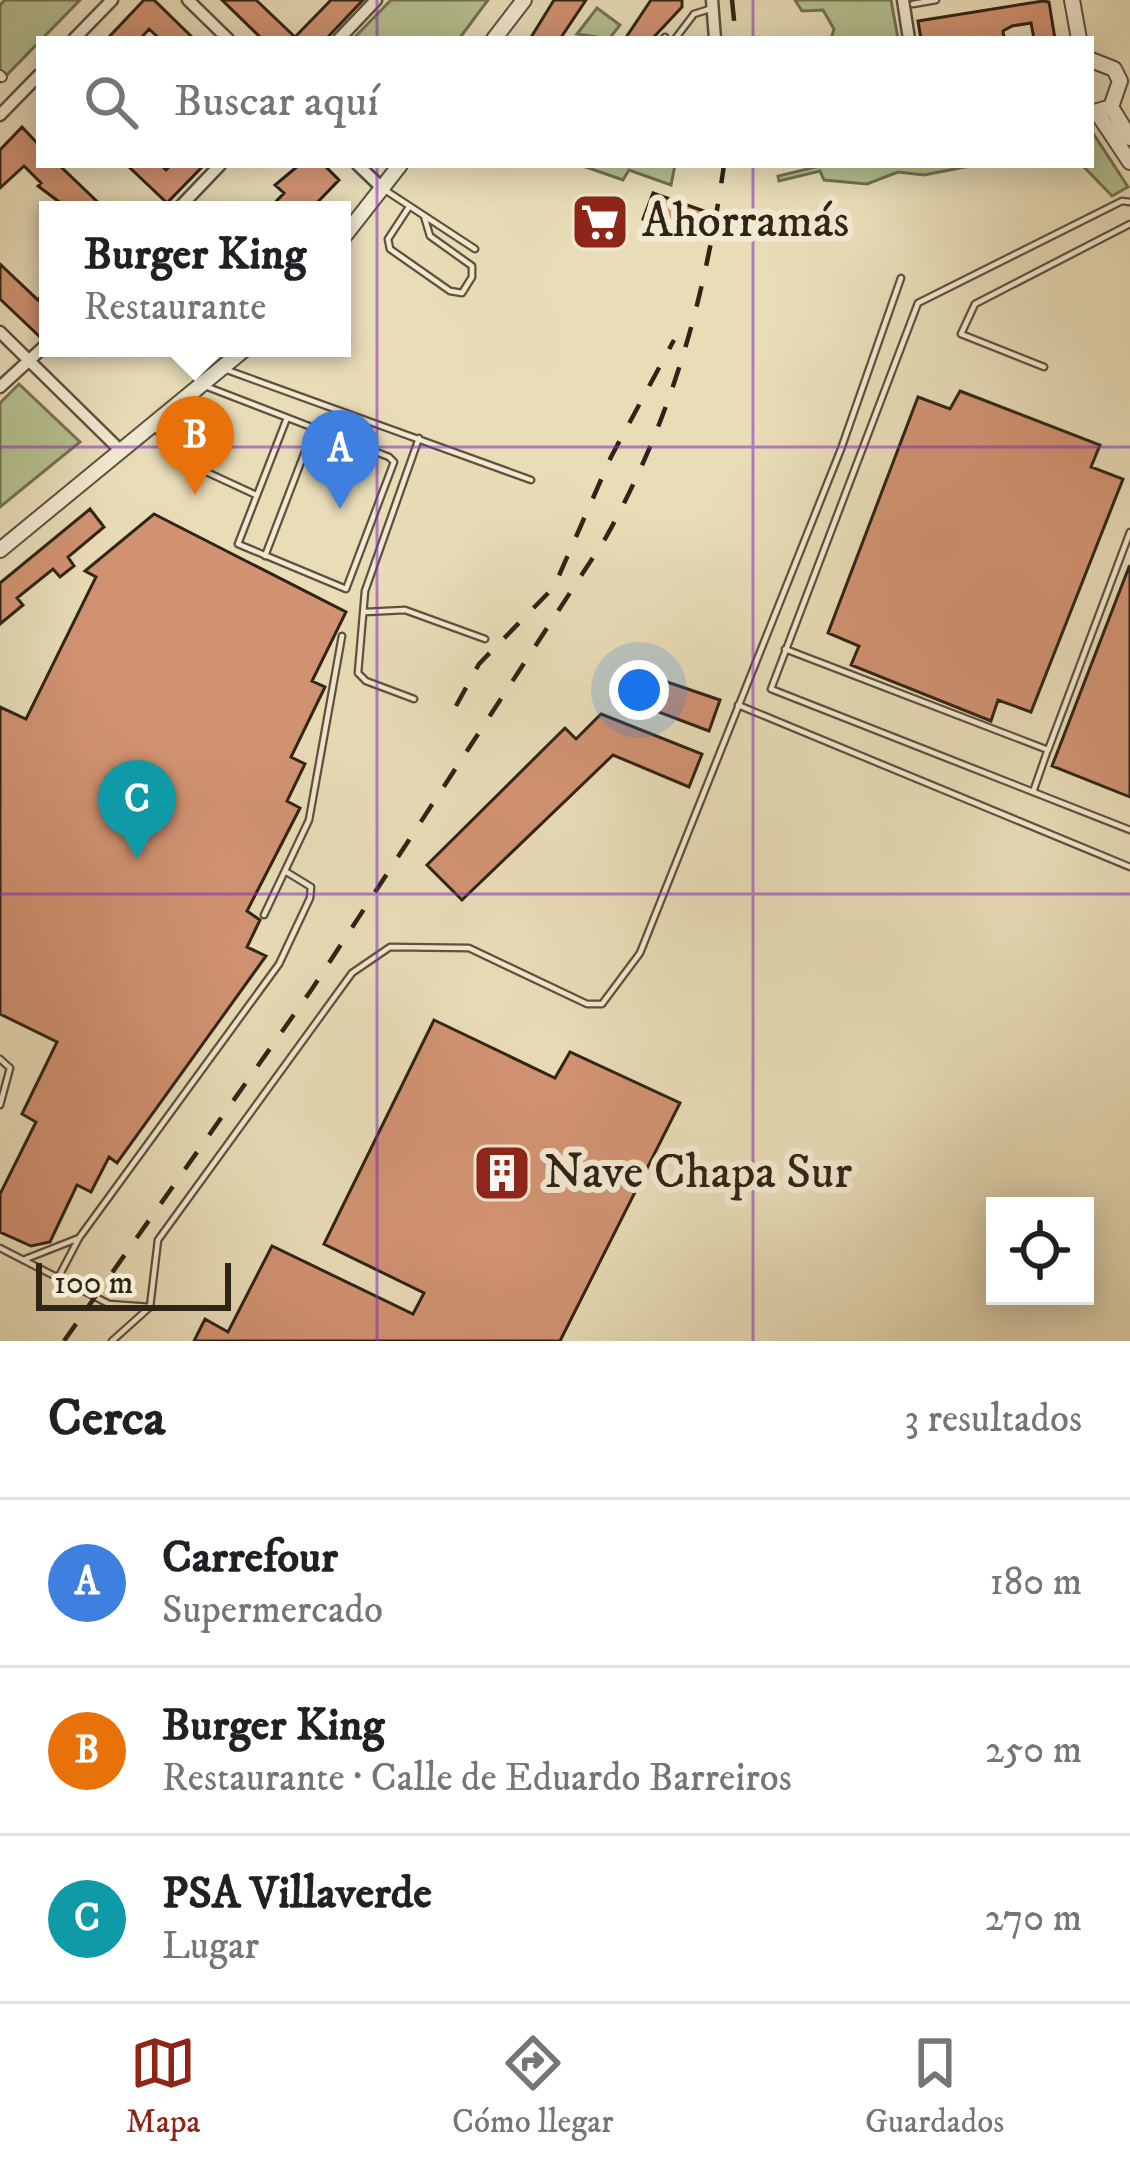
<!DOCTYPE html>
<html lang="es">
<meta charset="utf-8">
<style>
:root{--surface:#fff;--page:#f6f6f6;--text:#202124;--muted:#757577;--line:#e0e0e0;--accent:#8f2418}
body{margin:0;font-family:"IM FELL DW Pica",serif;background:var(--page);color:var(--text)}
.controls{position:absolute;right:36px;bottom:36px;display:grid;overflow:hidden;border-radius:0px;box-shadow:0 6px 30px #0003}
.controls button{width:108px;height:108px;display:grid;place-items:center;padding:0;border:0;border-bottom:3px solid var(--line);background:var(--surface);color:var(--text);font:60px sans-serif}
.scale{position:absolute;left:36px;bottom:30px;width:195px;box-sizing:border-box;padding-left:12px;border:6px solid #302416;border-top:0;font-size:33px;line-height:42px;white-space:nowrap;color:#302416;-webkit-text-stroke:9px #f1e9d1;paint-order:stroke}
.you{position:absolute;left:639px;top:690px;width:42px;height:42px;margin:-30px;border:9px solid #fff;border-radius:50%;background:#1a73e8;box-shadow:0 0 0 18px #1a73e833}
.badge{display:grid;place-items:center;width:78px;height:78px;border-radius:50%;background:var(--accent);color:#fff;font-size:39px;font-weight:700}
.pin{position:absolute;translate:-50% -99px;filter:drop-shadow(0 3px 6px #0008)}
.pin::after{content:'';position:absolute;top:63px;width:42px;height:36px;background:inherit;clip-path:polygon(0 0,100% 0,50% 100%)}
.popup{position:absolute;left:39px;top:201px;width:312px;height:156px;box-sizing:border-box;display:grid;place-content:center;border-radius:0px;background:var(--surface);filter:drop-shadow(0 3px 9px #0005);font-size:39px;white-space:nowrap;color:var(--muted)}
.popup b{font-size:45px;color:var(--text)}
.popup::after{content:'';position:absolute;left:50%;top:100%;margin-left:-24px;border:24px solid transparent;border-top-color:var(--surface)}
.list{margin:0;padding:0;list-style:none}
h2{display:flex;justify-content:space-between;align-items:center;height:156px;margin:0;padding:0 48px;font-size:51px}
h2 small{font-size:39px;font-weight:400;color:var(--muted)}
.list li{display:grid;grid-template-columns:78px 1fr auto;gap:36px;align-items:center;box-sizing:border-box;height:168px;padding:0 48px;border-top:3px solid var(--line)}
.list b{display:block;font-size:45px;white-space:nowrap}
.list p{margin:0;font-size:39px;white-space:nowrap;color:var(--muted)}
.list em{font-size:39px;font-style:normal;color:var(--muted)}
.icon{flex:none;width:66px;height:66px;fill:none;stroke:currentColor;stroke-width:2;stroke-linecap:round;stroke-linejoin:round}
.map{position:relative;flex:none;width:1130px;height:1341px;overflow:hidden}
.search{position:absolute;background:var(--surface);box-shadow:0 6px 30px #0003;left:36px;right:36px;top:36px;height:132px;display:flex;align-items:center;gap:30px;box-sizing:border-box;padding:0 42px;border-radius:0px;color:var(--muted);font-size:45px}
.sheet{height:660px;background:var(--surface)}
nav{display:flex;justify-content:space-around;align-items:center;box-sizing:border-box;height:168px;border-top:3px solid var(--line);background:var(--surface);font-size:33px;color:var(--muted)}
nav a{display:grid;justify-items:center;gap:6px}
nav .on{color:var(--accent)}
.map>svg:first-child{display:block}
.green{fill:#b6c18f;stroke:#737252;stroke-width:3}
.building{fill:#d29372;stroke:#302416;stroke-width:3}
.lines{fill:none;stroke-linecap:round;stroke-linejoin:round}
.service-casing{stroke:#5e523e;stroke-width:9}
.pedestrian-casing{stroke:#5e523e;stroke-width:12}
.minor-casing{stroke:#5e523e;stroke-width:15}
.tertiary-casing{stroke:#5e523e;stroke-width:18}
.service{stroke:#f1e9d1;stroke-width:4.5}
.pedestrian{stroke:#f1e9d1;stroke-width:8}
.minor{stroke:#f1e9d1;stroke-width:10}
.tertiary{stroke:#f1e9d1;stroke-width:14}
.rail{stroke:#302416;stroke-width:4.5;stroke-dasharray:21 21;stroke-linecap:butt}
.grid{fill:none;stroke:#7b2cbf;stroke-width:3;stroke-opacity:0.55}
.labels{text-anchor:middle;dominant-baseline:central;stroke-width:12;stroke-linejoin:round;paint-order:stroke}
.poi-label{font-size:48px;fill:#302416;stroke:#f1e9d1;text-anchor:start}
</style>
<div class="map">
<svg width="1130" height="1341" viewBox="0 0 1130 1341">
<rect width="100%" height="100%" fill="#e9ddb8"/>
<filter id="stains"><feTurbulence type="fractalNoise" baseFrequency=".00167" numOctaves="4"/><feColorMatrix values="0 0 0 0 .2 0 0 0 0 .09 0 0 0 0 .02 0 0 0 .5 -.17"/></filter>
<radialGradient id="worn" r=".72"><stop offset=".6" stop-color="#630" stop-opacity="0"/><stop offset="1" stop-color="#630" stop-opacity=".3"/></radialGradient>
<!-- green -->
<path class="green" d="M 5,0 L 80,0 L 0,82 L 0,5 Z
M 391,0 L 488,0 L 459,39 L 353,39 Z
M 795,0 L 891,0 L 898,39 L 831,39 L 834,29 L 823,10 L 802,11 Z
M 597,8 L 620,25 L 609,39 L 577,34 Z
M 1091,130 L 1128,187 L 1112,196 L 1082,165 L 1091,165 Z
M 580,165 L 675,165 L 671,185 L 629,170 L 623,180 Z
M 824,165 L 975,165 L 924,175 L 898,172 L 867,184 L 824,180 L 820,171 L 779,181 L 778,176 Z
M 19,384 L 80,442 L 0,507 L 0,403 Z"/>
<!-- building -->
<path class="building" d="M 144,0 L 154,0 L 194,39 L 160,39 L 149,29 L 140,39 L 107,39 Z
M 222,0 L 256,0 L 295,37 L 331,0 L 363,0 L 326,39 L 262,39 Z
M 554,0 L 586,0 L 560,39 L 530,39 Z
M 651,0 L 682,0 L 682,7 L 652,39 L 625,39 Z
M 1043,1 L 1049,2 L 1055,39 L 1034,39 L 1031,23 L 1012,26 L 1003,31 L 1004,39 L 921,39 L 918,21 Z
M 22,127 L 39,145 L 39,165 L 59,165 L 106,210 L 70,210 L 38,186 L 41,183 L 24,166 L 0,188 L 0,150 Z
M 127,165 L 161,165 L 166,170 L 171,165 L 204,165 L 167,203 Z
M 299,165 L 324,165 L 339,180 L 310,210 L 268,210 L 284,193 L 275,185 Z
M 653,193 L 704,211 L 695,236 L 643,219 Z
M 0,264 L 38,300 L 48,289 L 48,327 L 39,336 L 0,299 Z
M 960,391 L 1100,445 L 1091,467 L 1123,479 L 1031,712 L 998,700 L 991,721 L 851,665 L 859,646 L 828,633 L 918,397 L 950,409 Z
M 90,509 L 104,527 L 68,557 L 74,566 L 60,577 L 53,569 L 17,598 L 23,605 L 0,624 L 0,583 Z
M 154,514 L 346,612 L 312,681 L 325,687 L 291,757 L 305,764 L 287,801 L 300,808 L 247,911 L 260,920 L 247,947 L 266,956 L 117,1163 L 109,1157 L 91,1192 L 77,1185 L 50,1242 L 31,1246 L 0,1232 L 0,1194 L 36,1122 L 22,1114 L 57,1042 L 0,1014 L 0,707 L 26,719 L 96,577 L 85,571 Z
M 1129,567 L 1130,568 L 1130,797 L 1052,766 Z
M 635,671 L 720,700 L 709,731 L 624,699 Z
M 601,714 L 702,754 L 689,787 L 613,755 L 462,900 L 427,865 L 565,728 L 576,739 Z
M 434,1020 L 555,1078 L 570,1052 L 680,1103 L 560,1341 L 194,1341 L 205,1319 L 228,1332 L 272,1246 L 413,1314 L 424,1293 L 324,1244 Z"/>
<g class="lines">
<!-- service casing -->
<g class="service-casing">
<path id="service" d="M 913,4 L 936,0
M 663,39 L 665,37
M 675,39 L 694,14 L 713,8
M 385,190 L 475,249
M 1130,202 L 1122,201 L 918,303 L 771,689 L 1130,830
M 409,207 L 388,239 L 390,249 L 450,291 L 462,293 L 472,277 L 472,266 L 430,236 L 424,216
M 1044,367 L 961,334 L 975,304 L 1130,224
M 227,370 L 531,480
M 205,386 L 389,457 L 394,462 L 346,589 L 238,544 L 287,418
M 153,426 L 187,463 L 256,495
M 265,556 L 314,428
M 365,612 L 405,610 L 485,639
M 785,649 L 1048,750 L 1130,532
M 414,699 L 366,681 L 358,673 L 365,591 L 419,438
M 738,705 L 1130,867
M 1033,792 L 1047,752
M 264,915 L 309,820 L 342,636
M 0,1059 L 10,1068 L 0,1105
M 0,1248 L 109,1304 L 150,1307
M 23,1260 L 79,1238
M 58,1278 L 79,1238 L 279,964 L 310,898 L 311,887 L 285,871
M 112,1341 L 150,1307 L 158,1240 L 352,973 L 390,947 L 469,948 L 587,1004 L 602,1004 L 640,953 L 841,449 L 901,278"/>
</g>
<!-- pedestrian casing -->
<g class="pedestrian-casing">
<path id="pedestrian" d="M 0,75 L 2,77"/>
</g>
<!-- minor casing -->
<g class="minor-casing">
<path id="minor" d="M 188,0 L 228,39
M 712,0 L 715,39
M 903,0 L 909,39
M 74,39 L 112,0
M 339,39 L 376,0
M 0,115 L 39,75
M 358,165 L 383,189
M 177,210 L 220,165
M 0,332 L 121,451
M 0,387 L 48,343"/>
</g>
<!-- tertiary casing -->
<g class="tertiary-casing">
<path id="tertiary" d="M 1072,0 L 1079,39
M 494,39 L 524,0
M 1091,60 L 1114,69 L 1120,81 L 1111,107 L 1091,113
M 1111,107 L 1130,138
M 1098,114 L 1130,162
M 342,239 L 400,165
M 0,550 L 246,348"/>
</g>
<!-- service -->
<use href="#service" class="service"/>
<!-- pedestrian -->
<use href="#pedestrian" class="pedestrian"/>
<!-- minor -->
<use href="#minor" class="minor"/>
<!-- tertiary -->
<use href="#tertiary" class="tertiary"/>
<!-- rail -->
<path class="rail" d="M 732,0 L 736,39
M 456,706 L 479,664 L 554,587 L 611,457 L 674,340
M 64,1341 L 312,989 L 605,539 C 671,421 705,299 724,165"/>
</g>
<!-- grid -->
<path class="grid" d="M 377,0 L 377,39M 753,0 L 753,39M 377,165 L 377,1341M 753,165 L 753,1341M 0,447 L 1130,447M 0,894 L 1130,894"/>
<!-- icons -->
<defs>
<g id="supermarket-square" transform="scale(3)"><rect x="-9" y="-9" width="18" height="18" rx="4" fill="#8f2418" stroke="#f1e9d1"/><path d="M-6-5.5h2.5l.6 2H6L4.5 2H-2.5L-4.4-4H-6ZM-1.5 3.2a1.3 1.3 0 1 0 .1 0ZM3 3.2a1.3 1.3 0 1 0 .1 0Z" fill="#fff"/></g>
<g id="building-square" transform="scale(3)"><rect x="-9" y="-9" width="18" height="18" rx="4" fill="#8f2418" stroke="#f1e9d1"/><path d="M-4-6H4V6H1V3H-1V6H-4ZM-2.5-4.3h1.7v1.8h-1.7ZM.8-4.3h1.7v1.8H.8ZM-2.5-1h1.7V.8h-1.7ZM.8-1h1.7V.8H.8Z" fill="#fff"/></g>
</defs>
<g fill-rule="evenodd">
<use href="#supermarket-square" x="600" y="222"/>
<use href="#building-square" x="502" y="1173"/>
</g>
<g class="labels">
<!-- poi labels -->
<g class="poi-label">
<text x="642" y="222">Ahorramás</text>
<text x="544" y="1173">Nave Chapa Sur</text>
</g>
</g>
<rect width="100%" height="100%" filter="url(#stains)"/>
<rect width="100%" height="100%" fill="url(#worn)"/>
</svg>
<div class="controls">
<button><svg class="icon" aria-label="locate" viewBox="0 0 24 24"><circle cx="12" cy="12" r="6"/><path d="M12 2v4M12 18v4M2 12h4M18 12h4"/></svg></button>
</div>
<div class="scale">100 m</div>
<div class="you"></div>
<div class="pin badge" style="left:340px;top:509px;background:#3f7fe0">A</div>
<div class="pin badge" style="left:195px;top:495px;background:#e8710a">B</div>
<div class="popup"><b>Burger King</b>Restaurante</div>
<div class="pin badge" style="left:137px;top:859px;background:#0f9aa8">C</div>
<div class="search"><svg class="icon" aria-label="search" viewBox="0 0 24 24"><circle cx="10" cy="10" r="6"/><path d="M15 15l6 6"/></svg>Buscar aquí</div>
</div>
<section class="sheet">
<h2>Cerca<small>3 resultados</small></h2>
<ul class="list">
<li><span class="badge" style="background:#3f7fe0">A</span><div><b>Carrefour</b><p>Supermercado</p></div><em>180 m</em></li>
<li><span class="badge" style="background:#e8710a">B</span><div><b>Burger King</b><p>Restaurante · Calle de Eduardo Barreiros</p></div><em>250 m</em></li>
<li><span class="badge" style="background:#0f9aa8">C</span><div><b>PSA Villaverde</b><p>Lugar</p></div><em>270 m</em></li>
</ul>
</section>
<nav>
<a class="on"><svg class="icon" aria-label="map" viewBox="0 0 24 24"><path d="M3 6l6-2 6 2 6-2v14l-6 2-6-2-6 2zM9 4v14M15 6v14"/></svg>Mapa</a>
<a><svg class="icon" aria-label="directions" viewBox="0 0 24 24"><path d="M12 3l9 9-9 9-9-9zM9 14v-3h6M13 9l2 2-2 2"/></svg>Cómo llegar</a>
<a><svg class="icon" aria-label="saved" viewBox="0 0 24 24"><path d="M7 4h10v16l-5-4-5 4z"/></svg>Guardados</a>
</nav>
